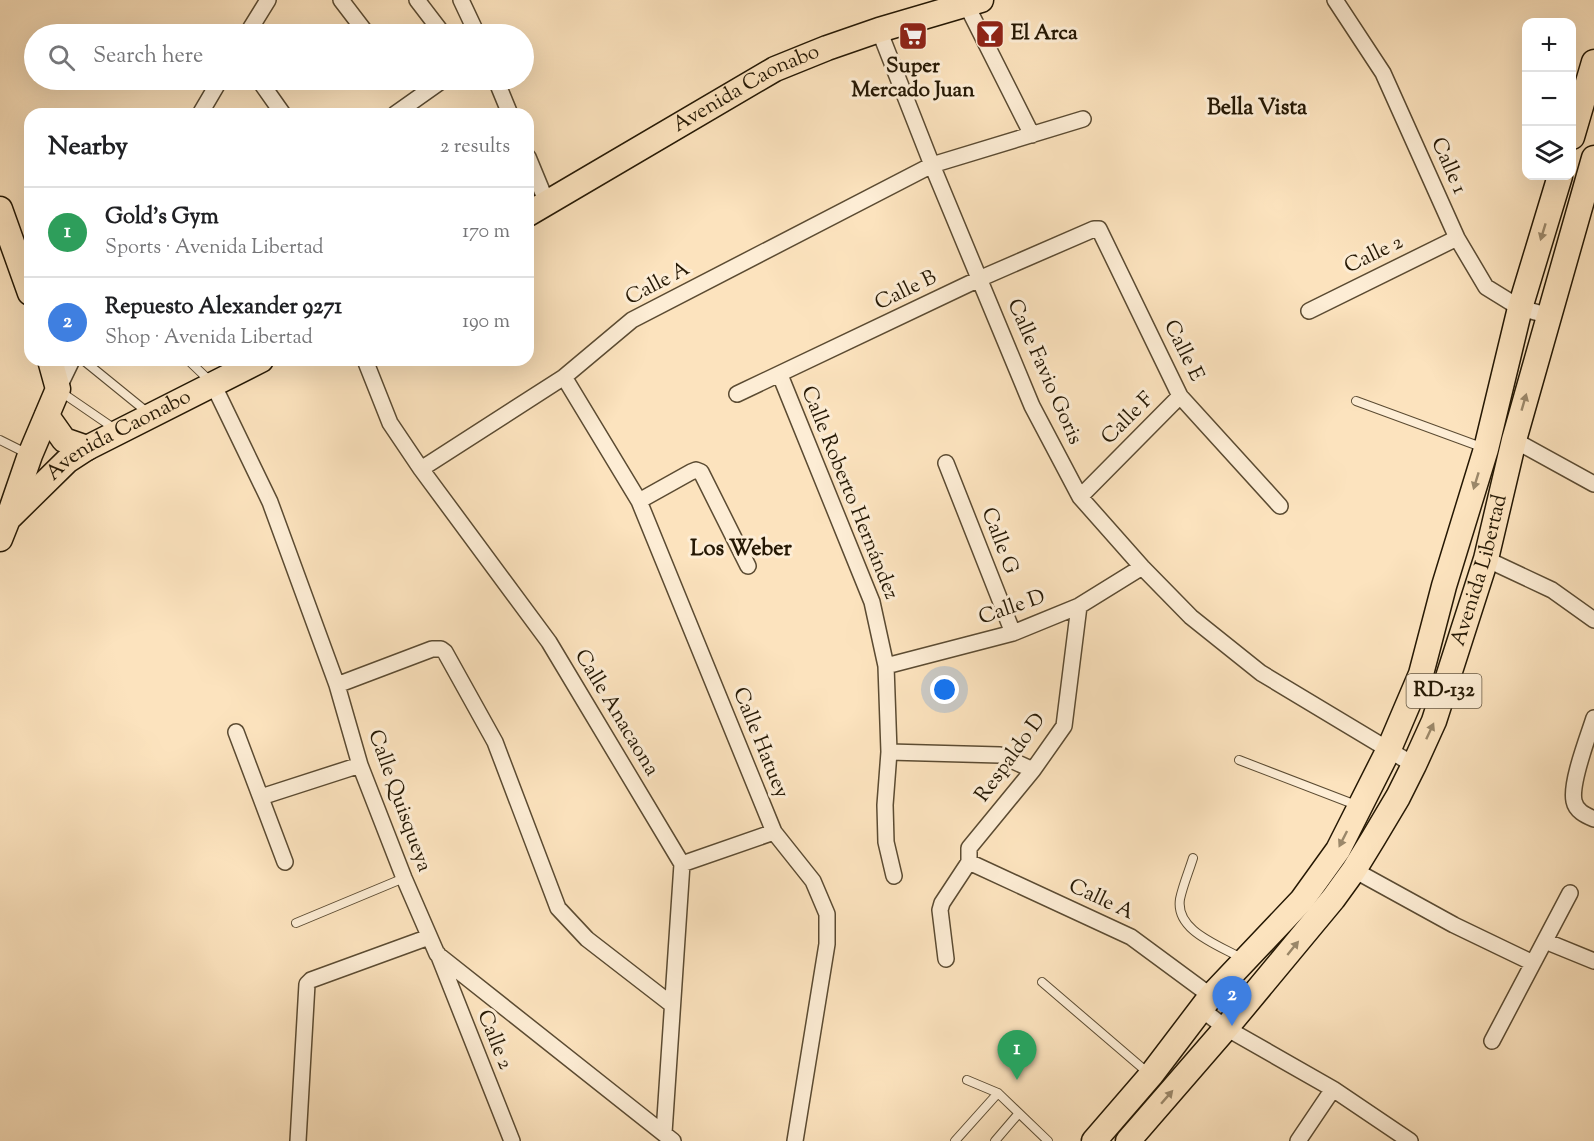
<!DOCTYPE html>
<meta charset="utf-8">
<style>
:root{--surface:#fff;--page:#f6f6f6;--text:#202124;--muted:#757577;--line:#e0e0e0;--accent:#8f2418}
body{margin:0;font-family:"Sorts Mill Goudy",serif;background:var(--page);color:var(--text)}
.controls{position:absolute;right:18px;top:18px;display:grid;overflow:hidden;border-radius:12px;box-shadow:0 6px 24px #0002}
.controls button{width:54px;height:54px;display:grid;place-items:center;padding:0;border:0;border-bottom:2px solid var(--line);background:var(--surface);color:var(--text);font:30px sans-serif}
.you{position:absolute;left:945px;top:690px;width:21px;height:21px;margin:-15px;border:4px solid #fff;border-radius:50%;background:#1a73e8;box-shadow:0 0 0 9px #1a73e833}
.badge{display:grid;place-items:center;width:39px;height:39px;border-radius:50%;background:var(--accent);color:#fff;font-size:20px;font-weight:700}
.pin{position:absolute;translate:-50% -50px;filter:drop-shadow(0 2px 3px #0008)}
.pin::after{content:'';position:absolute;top:32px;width:21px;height:18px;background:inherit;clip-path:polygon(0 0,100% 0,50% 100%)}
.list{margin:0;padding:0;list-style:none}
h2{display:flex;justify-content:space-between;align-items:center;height:78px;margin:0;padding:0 24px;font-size:26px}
h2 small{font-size:20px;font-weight:400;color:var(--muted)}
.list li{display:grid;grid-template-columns:39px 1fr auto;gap:18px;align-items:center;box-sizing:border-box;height:90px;padding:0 24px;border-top:2px solid var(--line)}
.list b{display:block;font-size:22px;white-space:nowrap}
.list p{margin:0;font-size:20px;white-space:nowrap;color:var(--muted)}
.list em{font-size:20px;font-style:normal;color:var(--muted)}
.icon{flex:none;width:33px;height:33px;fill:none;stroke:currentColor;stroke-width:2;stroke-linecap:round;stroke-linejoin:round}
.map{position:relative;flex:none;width:1594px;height:1141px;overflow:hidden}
.search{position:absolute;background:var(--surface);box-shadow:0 6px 24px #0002;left:24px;top:24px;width:510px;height:66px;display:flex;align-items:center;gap:15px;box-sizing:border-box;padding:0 21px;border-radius:33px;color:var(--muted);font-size:22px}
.panel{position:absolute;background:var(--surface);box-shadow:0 6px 24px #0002;left:24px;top:108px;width:510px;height:258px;border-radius:18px}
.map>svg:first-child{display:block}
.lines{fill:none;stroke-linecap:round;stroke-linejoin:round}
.lane-casing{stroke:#5b4b32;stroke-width:10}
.street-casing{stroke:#5b4b32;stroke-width:18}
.primary-casing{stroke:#251804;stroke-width:27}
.lane{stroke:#fdedd5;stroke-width:8}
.street{stroke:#fdedd5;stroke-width:15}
.primary{stroke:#fce3be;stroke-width:24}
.oneway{fill:#9b886a}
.labels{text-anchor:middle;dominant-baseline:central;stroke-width:6;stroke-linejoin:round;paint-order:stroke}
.shield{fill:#fdedd5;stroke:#665843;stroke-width:1.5}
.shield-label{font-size:20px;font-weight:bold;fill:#251804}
.poi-label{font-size:21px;font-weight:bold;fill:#251804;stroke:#fdedd5;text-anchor:start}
.street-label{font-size:21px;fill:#251804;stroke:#fdedd5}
.neighbourhood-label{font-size:22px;font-weight:bold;fill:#251804;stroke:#fdedd5}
</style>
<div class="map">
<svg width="1594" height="1141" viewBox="0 0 1594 1141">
<rect width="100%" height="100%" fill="#fce3be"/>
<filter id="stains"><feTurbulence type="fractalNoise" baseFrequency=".00333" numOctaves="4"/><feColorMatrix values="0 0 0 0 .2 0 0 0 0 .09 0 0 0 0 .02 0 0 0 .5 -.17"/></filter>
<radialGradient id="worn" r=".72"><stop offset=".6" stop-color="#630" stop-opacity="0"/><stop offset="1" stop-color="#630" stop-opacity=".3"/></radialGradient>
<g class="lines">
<!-- lane casing -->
<g class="lane-casing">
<path id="lane" d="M 83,360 L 147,412
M 188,360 L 211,382
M 61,392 L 115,429
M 1356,401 L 1484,448
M 0,440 L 26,453
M 1239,760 L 1356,805
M 1193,858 C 1189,871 1183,885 1180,899 C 1175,931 1219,945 1243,959
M 296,923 L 404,878
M 1042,982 L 1147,1072
M 967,1080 L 998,1093 L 1048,1141
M 955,1141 L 998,1093
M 995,1141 L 1019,1113"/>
</g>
<!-- street casing -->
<g class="street-casing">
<path id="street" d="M 341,0 L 367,34
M 417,0 L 443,34
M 461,0 L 477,34
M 964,0 L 1032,135
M 1335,0 L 1383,73 L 1457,238 L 1486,287 L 1520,308 L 1550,316
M 879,30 L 932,165 L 1032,406 L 1080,497 L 1142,567 L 1191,617 L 1261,673 L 1414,765
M 247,34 L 268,0
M 259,80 L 283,114
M 496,80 L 510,114
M 200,114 L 220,80
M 395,114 L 443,80
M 528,157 L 547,203
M 1309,311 L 1457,238
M 365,360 L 390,423 L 421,469 L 549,642 L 682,864 L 664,1133
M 780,375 L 872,602 L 886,666 L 889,752 L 885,805 L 886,842 L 894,876
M 564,377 L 639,501 L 774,832 L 813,881 L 827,914 L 827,944 L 795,1141
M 213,384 L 270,502 L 337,685 L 360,765 L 404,878 L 437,954 L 673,1141
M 58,389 L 72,360
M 737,394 L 979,279 L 1094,229 L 1099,229 L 1180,396 L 1280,506
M 1514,440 L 1594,484
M 946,463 L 1013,633
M 421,469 L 564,377 L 632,320 L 932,165 L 1083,119
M 1080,497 L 1180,396
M 639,501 L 691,472 L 696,470 L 701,472 L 748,566
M 1486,559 L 1552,590 L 1594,620
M 1079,606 L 1064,726 L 1033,770 L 969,848 L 969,862 L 1131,937 L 1211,996
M 886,666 L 1013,633 L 1079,606 L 1142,567
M 337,685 L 432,649 L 441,649 L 445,652 L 495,742 L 558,908 L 587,939 L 671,1004
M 1594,718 C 1588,737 1570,783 1574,801 C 1576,811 1585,815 1594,819
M 236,732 L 285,862
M 889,752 L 1000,755 L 1033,770
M 261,797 L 360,765
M 682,864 L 774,832
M 1354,870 L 1454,925 L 1533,963
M 1545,941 L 1594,961
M 438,954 L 512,1141
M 946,959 L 940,910 L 942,903 L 969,862
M 1201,1009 L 1226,1028 L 1333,1089 L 1410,1141
M 1492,1041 L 1570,893
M 298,1141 L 307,984 L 311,980 L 429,937
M 1298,1141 L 1333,1089"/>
</g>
<!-- primary casing -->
<g class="primary-casing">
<g id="primary">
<path d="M 1572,137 L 1594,62"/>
<path d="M 0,209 L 30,293"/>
<path id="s1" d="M 528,214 L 775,69 L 827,48 L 879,30 L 981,0"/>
<path d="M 47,416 L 64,440 L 87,448"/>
<path d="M 10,513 L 30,455 L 58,389 L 50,360"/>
<path id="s2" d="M 0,539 L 8,519 L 67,461 L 87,448 L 261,360"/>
<path d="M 1094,1141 L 1151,1075 L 1211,996 L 1302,900 L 1338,850 L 1389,749 L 1421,674 L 1444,586 L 1486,449 L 1520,308 L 1560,176"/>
<path id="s3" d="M 1128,1141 L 1226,1028 L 1333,899 L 1354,870 L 1373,839 L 1398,797 L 1414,765 L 1434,721 L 1486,559 L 1514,440 L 1594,158"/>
</g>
</g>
<!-- lane -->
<use href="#lane" class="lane"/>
<!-- street -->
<use href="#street" class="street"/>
<!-- primary -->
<use href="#primary" class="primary"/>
</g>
<!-- one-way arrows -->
<defs><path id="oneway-solid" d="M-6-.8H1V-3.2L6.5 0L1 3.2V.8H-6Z" transform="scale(1.5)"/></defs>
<g class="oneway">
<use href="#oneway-solid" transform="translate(1543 232) rotate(107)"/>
<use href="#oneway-solid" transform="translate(1524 402) rotate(-74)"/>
<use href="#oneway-solid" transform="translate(1476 481) rotate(107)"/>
<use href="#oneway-solid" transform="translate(1430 731) rotate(-65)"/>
<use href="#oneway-solid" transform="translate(1343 839) rotate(117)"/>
<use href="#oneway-solid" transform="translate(1293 948) rotate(-51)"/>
<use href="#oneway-solid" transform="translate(1167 1097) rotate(-49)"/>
</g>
<!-- icons -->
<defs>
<g id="bar-square" transform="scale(1.5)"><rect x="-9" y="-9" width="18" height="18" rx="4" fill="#8f2418" stroke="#fdedd5"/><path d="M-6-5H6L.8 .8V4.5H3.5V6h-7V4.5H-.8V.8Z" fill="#fff"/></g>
<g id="supermarket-square" transform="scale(1.5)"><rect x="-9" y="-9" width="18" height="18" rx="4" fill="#8f2418" stroke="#fdedd5"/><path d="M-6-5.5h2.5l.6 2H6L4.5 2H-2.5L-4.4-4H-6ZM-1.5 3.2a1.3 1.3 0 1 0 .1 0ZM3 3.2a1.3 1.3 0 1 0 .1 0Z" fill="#fff"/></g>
</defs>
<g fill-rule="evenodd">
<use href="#bar-square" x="990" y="34"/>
<use href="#supermarket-square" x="913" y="36"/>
</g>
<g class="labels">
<!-- shield labels -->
<rect class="shield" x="1406.5" y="674" width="75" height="34" rx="4.5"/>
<g class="shield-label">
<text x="1444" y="691">RD-132</text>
</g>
<!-- poi labels -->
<g class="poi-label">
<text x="1011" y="34">El Arca</text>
<text x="913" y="67" text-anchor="middle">Super<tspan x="913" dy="24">Mercado Juan</tspan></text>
</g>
<!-- street labels -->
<g class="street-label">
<text stroke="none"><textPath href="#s1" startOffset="252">Avenida Caonabo</textPath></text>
<text transform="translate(1448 166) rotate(66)">Calle 1</text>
<text transform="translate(1374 255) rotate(-26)">Calle 2</text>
<text transform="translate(658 284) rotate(-28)">Calle A</text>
<text transform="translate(906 291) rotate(-26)">Calle B</text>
<text transform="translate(1183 351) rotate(64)">Calle E</text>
<text transform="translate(1044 372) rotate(66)">Calle Favio Goris</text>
<text transform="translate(1128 419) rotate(-45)">Calle F</text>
<text stroke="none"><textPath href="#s2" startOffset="162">Avenida Caonabo</textPath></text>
<text transform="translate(849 493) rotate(68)">Calle Roberto Hernández</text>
<text transform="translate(999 541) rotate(69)">Calle G</text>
<text stroke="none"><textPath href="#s3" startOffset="680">Avenida Libertad</textPath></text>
<text transform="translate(1012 608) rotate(-19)">Calle D</text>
<text transform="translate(616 713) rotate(59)">Calle Anacaona</text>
<text transform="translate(760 743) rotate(68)">Calle Hatuey</text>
<text transform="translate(1011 758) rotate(-54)">Respaldo D</text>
<text transform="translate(399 801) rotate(70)">Calle Quisqueya</text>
<text transform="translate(1101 900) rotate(25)">Calle A</text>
<text transform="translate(494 1040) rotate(68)">Calle 2</text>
</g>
<!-- neighbourhood labels -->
<g class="neighbourhood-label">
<text x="1257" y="109">Bella Vista</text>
<text x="741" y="550">Los Weber</text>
</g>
</g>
<rect width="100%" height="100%" filter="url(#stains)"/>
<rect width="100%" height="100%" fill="url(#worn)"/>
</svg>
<div class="controls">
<button>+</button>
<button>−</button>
<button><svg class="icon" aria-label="layers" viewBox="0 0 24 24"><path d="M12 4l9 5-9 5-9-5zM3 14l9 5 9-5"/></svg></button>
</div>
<div class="you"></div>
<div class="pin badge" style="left:1017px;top:1080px;background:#2e9e5b">1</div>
<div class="pin badge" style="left:1232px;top:1026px;background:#3f7fe0">2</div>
<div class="search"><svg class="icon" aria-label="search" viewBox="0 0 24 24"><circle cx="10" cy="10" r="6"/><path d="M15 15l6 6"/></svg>Search here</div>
<section class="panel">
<h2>Nearby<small>2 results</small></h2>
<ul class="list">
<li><span class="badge" style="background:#2e9e5b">1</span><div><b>Gold's Gym</b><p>Sports · Avenida Libertad</p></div><em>170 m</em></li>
<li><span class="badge" style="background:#3f7fe0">2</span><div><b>Repuesto Alexander 9271</b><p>Shop · Avenida Libertad</p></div><em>190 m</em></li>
</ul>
</section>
</div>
